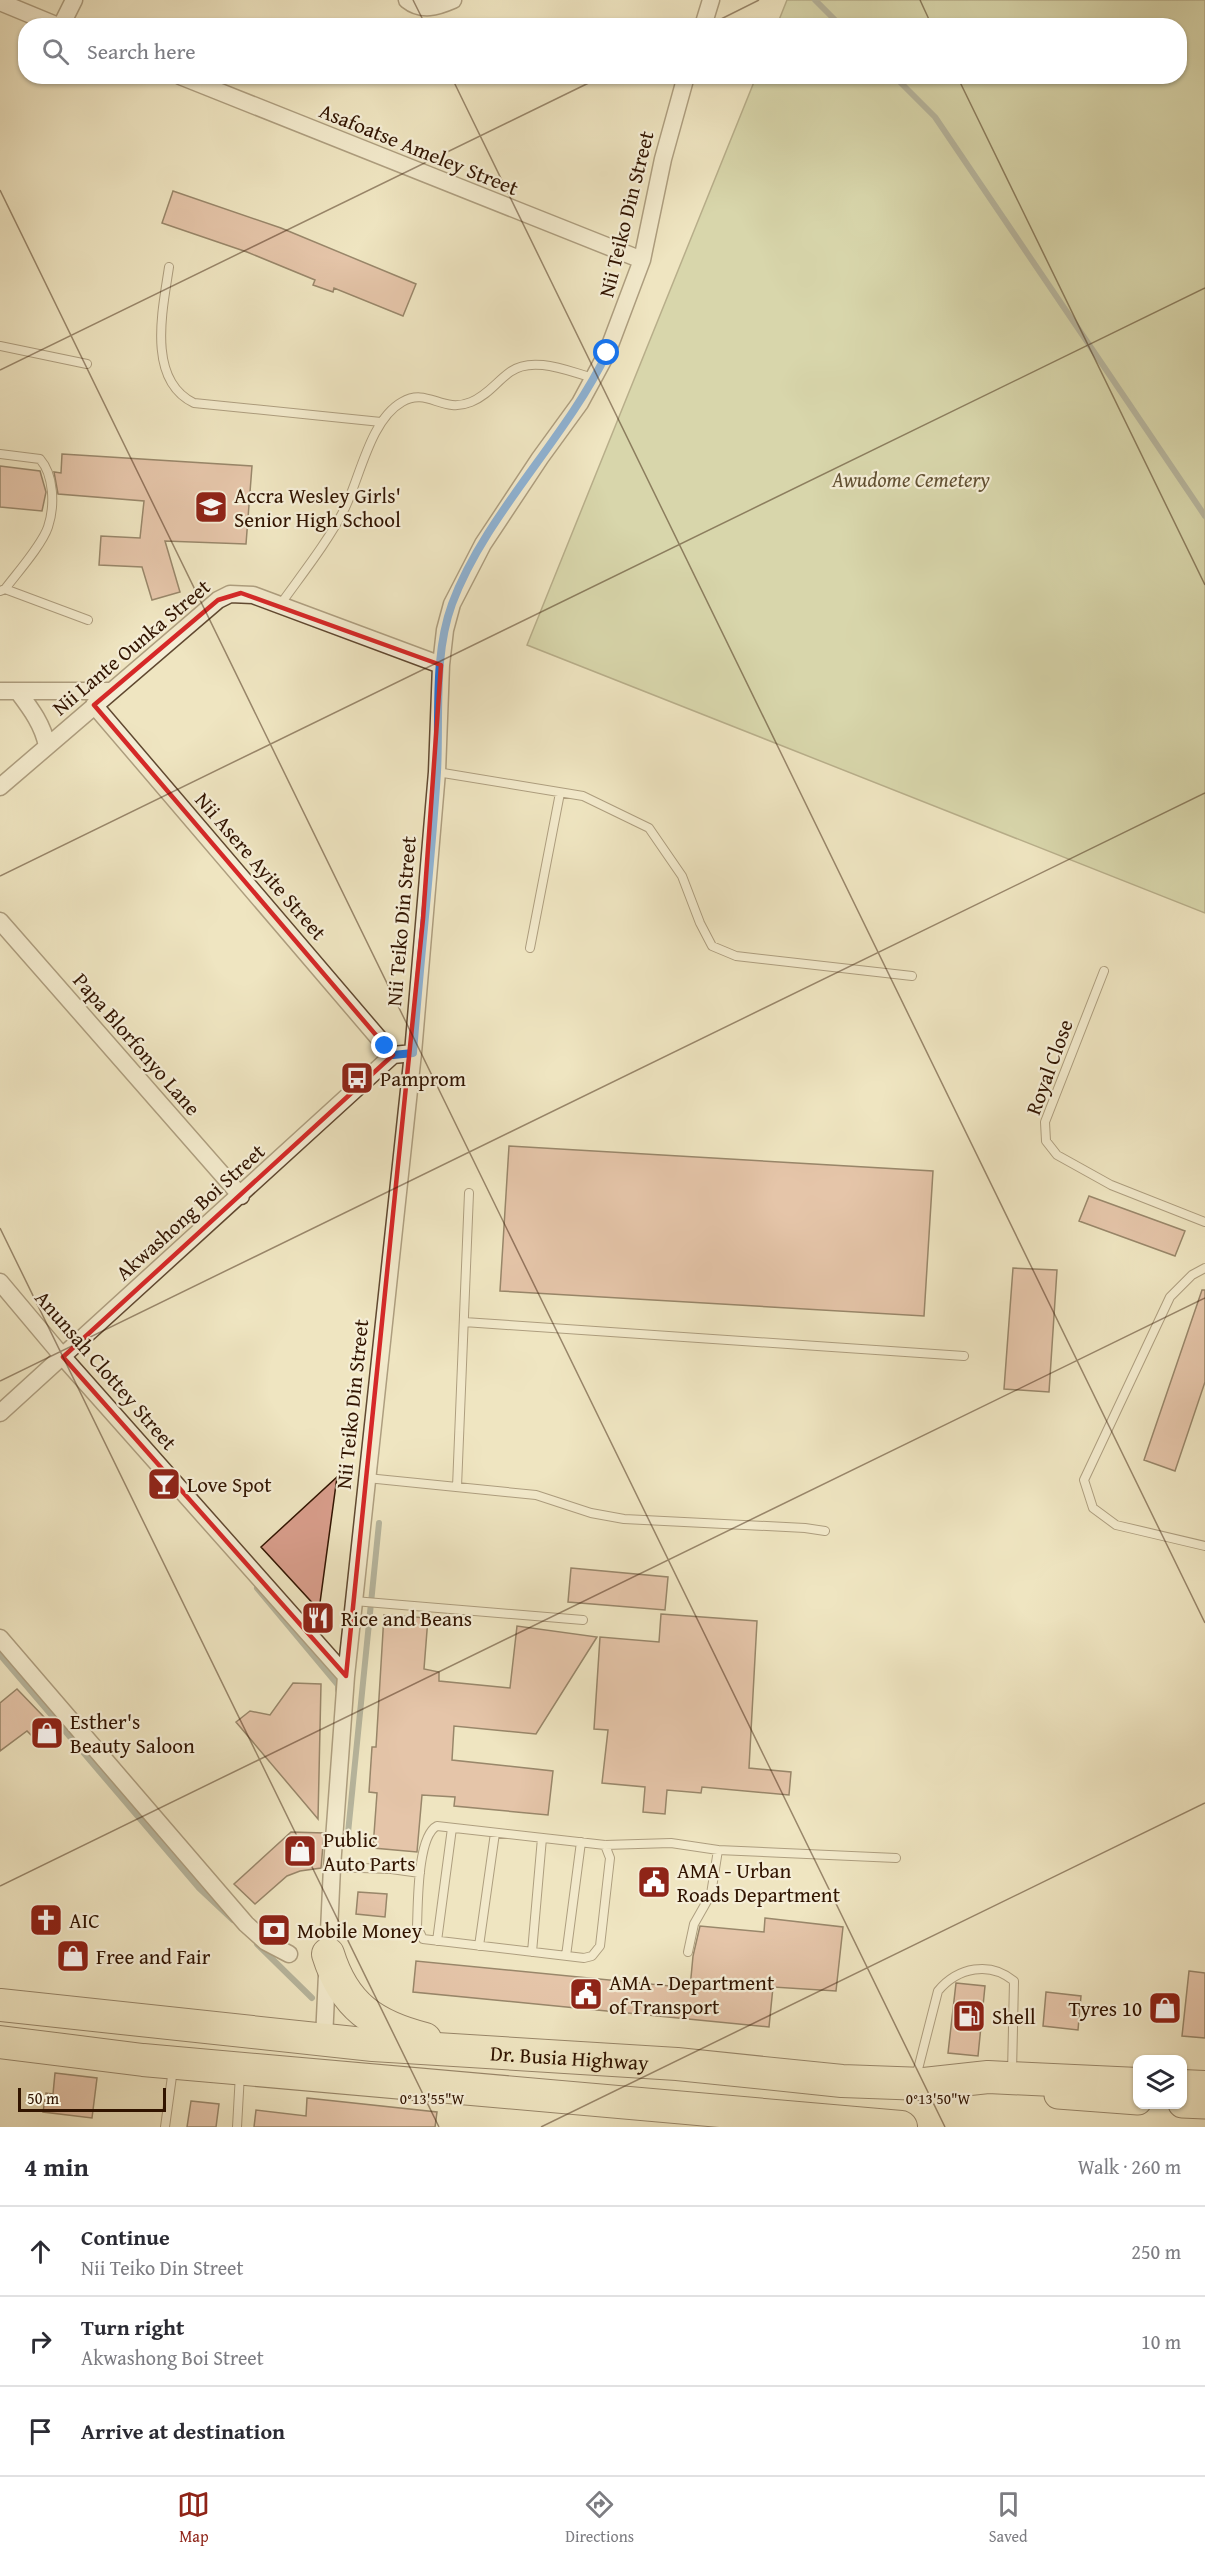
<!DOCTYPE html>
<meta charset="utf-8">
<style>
:root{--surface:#fff;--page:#f2f2f3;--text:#2b2b33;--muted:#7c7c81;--line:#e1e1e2;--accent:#8f2418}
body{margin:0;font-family:"Gentium Book Plus",serif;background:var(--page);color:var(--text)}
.controls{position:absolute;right:18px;bottom:18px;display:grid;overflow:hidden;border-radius:12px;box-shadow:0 2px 4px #0004}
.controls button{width:54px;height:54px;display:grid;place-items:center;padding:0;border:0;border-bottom:2px solid var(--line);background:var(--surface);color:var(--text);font:30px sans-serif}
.scale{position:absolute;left:18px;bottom:15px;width:148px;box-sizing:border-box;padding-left:6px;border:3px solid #311400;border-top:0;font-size:16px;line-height:21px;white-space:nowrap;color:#311400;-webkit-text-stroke:4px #f5eed7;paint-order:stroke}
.stop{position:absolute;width:18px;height:18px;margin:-14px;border:4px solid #1a73e8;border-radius:50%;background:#fff}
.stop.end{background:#1a73e8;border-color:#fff;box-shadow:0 2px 6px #0008}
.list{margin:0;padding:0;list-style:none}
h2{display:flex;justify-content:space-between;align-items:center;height:78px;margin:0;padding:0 24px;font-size:26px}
h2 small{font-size:20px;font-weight:400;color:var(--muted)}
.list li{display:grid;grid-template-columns:39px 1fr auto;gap:18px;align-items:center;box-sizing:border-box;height:90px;padding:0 24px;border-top:2px solid var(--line)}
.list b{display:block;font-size:22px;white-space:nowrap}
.list p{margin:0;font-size:20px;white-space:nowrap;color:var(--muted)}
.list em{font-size:20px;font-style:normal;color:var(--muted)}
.icon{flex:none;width:33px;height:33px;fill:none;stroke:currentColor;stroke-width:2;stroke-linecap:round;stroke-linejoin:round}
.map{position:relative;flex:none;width:1205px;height:2127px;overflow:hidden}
.search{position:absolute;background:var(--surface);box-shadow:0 2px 4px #0004;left:18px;right:18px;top:18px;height:66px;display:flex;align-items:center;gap:15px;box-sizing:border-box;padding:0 21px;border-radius:24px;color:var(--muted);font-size:22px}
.sheet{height:348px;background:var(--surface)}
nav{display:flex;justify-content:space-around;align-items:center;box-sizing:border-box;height:84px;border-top:2px solid var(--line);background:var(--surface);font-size:16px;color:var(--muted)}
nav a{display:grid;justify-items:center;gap:3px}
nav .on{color:var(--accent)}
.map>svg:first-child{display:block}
.green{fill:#bcc391;stroke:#766c48;stroke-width:1.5}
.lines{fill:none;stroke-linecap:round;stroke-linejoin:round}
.stream{stroke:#71796f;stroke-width:6}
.building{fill:#d99e8c;stroke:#311400;stroke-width:1.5}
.lane-casing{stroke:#604830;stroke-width:10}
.street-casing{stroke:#604830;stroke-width:19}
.primary-casing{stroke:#311400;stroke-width:29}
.highway-casing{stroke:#311400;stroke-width:34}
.lane{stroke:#f5eed7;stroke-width:8}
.street{stroke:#f5eed7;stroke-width:16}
.primary{stroke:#efe5c1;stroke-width:27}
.highway{stroke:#efe5c1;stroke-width:32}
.route{stroke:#1a73e8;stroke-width:8}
.marked{fill:none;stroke:#d62828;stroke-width:4.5;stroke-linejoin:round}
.ticks{fill:none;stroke:#311400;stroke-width:1.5;stroke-opacity:0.45}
.labels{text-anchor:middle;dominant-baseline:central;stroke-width:4.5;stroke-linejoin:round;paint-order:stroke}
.street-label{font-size:21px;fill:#311400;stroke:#f5eed7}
.park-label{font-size:21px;font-style:italic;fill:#625133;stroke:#f5eed7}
.poi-label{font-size:21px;fill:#311400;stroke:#f5eed7;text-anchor:start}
.ticks-label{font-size:15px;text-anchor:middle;fill:#311400;stroke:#f5eed7;stroke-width:4.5;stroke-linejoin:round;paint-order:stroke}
</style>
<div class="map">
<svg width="1205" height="2127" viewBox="0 0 1205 2127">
<rect width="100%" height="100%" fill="#efe5c1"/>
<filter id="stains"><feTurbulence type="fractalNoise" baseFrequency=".00333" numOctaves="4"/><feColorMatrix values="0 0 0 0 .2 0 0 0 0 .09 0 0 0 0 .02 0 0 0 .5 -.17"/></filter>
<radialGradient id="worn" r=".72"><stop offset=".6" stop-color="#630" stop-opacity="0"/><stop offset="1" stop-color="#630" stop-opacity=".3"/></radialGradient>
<!-- green -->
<path class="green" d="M 787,0 L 1205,0 L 1205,913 L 527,645 L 756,77 L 1180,76 L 1180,26 L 777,25 Z"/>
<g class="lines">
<!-- stream -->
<path class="stream" d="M 815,0 L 841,26
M 894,76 L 935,117 L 1205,516
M 257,1588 L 338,1685 L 338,1690
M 0,1655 L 199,1888 L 233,1920
M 347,1843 L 379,1523
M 257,1944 L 312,1998"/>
</g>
<!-- building -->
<path class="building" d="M 173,191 L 281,228 L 416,284 L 403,316 L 334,288 L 333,292 L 313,285 L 315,280 L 247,252 L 162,223 Z
M 62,454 L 252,466 L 246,544 L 165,541 L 180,592 L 152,600 L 142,567 L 99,565 L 101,536 L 140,538 L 144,501 L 58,494 L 54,472 L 61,473 Z
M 0,466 L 40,471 L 46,492 L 42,511 L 0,507 Z
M 509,1146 L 933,1171 L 924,1316 L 500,1291 Z
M 1089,1196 L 1185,1231 L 1175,1256 L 1079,1221 Z
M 1013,1268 L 1057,1270 L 1049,1392 L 1004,1389 Z
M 1202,1290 L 1205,1290 L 1205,1382 L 1175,1471 L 1144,1460 Z
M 337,1477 L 319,1610 L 261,1547 Z
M 571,1568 L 668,1577 L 665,1610 L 568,1602 Z
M 661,1614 L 757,1621 L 749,1768 L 791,1772 L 789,1795 L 702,1787 L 701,1793 L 667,1790 L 665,1814 L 643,1812 L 645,1787 L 602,1783 L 608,1730 L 594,1729 L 600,1637 L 659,1642 Z
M 384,1615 L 428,1618 L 424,1669 L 439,1672 L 439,1681 L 510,1688 L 517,1626 L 597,1637 L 536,1734 L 454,1726 L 452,1760 L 553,1771 L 548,1815 L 454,1806 L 455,1797 L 422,1795 L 417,1852 L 373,1848 L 377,1793 L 369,1792 L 372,1747 L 376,1747 Z
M 293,1683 L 321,1684 L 318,1819 L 236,1722 L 250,1711 L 270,1715 Z
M 17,1689 L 44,1717 L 55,1733 L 41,1745 L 27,1731 L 0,1751 L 0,1703 Z
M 291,1832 L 324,1833 L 321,1868 L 300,1871 L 287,1876 L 255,1904 L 234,1884 Z
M 358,1892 L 387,1894 L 385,1917 L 356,1914 Z
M 765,1918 L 843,1927 L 836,1991 L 773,1987 L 769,2027 L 413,1992 L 416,1961 L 690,1988 L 693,1956 L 700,1926 L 764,1932 Z
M 1189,1971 L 1205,1973 L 1205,2038 L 1182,2036 Z
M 956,1983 L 985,1986 L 978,2056 L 948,2053 Z
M 1046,1992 L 1081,1996 L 1078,2030 L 1043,2026 Z
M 55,2073 L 97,2078 L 92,2118 L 43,2112 L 46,2093 L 53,2094 Z
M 307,2098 L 437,2112 L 435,2127 L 254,2127 L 256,2110 L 306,2116 Z
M 191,2101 L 219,2104 L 216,2127 L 187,2127 Z"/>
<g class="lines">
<!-- lane casing -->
<g class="lane-casing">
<path id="lane" d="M 169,267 C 163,308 146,380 194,403 L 381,422
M 0,346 L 87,364
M 0,454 L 40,459 C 54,475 55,506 48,527 C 42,545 17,573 5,589
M 0,591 L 5,589 L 88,620
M 280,605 C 302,574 327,543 344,510 C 360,478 370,420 402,402 C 428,387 442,414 471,402 C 488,395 496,382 510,372 C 533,355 570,372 594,378
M 437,772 L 583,796 L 649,828 L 682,876 L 700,923 L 712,946 L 736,956 L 912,976
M 530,948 L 560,793
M 1104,971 L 1045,1122 L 1046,1141 L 1057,1155 L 1111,1185 L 1205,1222
M 1205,1268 L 1192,1275 L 1170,1297 L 1084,1480 L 1093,1508 L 1116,1525 L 1205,1546
M 464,1322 L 964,1356
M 367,1478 L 536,1495 L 591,1513 L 624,1519 L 805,1528 L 825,1531
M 457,1487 L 469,1193
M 354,1601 L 583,1620
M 605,1845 L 610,1858 L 600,1946 L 592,1956 L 584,1958 L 423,1939 L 417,1927 C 418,1905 417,1836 437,1826 L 605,1845 L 671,1843 L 718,1850 L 896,1858
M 332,1867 L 391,1869 L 420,1873
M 437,1941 L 452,1828
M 479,1946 L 495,1833
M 532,1952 L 542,1838
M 688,1952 L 694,1924 L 711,1894 L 718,1850
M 566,1956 L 581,1842
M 916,2077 L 938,1991 C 958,1967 990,1961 1014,1981 L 1012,2073
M 165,2127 L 173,2069
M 237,2127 L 240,2074"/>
</g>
<!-- street casing -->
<g class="street-casing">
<path id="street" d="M 407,0 C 422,12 437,7 453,0
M 0,2 L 58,26
M 61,26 L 74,0
M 703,26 L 711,0
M 180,76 L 642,260
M 0,691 L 109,691
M 19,693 C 31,709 43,725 47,746
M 94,705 L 393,1055
M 0,787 L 218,600 L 230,594 L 253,595 L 441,665
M 0,921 L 241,1196
M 0,1282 L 63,1357 L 346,1676
M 0,1413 L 393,1055 L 413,1053
M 0,1638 L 246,1924 L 266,1942 L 289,1954
M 324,2039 L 332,1867 L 346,1676 L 413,1053 L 437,772 L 441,665 L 445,630 L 452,604 L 483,544 L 540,458 L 580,403 L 607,353 L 642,260 L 663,159 L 686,76"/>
</g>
<!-- primary casing -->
<g class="primary-casing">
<path id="primary" d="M 1058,2095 L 1138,2101
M 1182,2104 L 1205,2105"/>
</g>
<!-- highway casing -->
<g class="highway-casing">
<g id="highway">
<path d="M 328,1954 C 344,2006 374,2026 425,2039"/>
<path id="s1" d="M 0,2005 L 373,2045 L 677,2064 L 842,2081 L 924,2084 L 988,2077 L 1138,2084"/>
<path d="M 0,2042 L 143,2060 L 901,2127"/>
<path d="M 1182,2086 L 1205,2087"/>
</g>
</g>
<!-- lane -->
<use href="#lane" class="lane"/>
<!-- street -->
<use href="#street" class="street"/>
<!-- primary -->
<use href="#primary" class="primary"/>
<!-- highway -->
<use href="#highway" class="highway"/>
</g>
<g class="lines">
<!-- route -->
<path class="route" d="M 385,1046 L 393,1055 L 413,1053 C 420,959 431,866 437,772 C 440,718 433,656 452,604 C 485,515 565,440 607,353"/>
</g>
<!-- marked area -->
<path d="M0 0H1205V2127H0ZM 241,593 L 441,665 L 423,919 L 346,1676 L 63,1357 L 393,1055 L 94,705 L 218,600 Z" fill="#efe5c1" fill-opacity=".55" fill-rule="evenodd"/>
<path class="marked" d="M 241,593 L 441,665 L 423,919 L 346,1676 L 63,1357 L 393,1055 L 94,705 L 218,600 Z"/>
<!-- ticks -->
<path class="ticks" d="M 413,0 L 426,26M 920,0 L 932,26M 707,26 L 759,0M 451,76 L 1205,1623M 957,76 L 1205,585M 0,190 L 945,2127M 0,370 L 603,76M 0,876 L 1205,288M 0,1228 L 439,2127M 0,1381 L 1205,793M 0,1886 L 1205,1298M 541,2127 L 1205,1803"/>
<!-- icons -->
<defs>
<g id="school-square" transform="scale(1.725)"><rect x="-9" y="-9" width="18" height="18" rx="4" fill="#8f2418" stroke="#f5eed7"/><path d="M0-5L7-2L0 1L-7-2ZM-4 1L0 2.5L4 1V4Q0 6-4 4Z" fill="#fff"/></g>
<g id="bus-square" transform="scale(1.725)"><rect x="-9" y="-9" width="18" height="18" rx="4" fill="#8f2418" stroke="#f5eed7"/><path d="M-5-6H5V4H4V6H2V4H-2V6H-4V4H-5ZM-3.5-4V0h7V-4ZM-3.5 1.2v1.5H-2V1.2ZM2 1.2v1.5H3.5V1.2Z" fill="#fff"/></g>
<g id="bar-square" transform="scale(1.725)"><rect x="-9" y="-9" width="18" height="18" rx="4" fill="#8f2418" stroke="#f5eed7"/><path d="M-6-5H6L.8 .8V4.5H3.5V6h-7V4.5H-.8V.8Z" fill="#fff"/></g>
<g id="restaurant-square" transform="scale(1.725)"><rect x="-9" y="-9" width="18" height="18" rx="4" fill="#8f2418" stroke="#f5eed7"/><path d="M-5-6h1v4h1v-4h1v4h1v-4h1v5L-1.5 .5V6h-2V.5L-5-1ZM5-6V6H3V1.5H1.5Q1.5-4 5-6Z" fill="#fff"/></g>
<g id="shop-square" transform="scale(1.725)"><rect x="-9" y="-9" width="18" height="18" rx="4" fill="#8f2418" stroke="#f5eed7"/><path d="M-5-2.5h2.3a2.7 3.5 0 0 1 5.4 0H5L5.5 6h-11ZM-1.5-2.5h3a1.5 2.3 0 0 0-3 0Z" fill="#fff"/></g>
<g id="civic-square" transform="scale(1.725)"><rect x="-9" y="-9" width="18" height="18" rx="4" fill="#8f2418" stroke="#f5eed7"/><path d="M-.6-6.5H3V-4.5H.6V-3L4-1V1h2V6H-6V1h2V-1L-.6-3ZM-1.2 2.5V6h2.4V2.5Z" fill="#fff"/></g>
<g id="church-square" transform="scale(1.725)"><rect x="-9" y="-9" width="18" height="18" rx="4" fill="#8f2418" stroke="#f5eed7"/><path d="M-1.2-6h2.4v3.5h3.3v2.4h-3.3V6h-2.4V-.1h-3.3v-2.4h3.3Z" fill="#fff"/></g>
<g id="bank-square" transform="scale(1.725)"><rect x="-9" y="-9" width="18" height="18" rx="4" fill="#8f2418" stroke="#f5eed7"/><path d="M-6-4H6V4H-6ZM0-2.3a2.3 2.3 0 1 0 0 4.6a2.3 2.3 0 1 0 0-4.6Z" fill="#fff"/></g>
<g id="fuel-square" transform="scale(1.725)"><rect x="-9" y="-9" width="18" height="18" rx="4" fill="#8f2418" stroke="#f5eed7"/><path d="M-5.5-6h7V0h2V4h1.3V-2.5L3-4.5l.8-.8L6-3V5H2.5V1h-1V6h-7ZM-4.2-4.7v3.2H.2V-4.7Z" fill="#fff"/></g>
</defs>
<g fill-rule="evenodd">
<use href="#school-square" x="211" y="507"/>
<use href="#bus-square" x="357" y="1078"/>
<use href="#bar-square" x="164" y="1484"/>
<use href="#restaurant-square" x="318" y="1618"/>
<use href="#shop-square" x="47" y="1733"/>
<use href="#shop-square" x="300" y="1851"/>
<use href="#civic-square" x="654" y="1882"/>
<use href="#church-square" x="46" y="1920"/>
<use href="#bank-square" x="274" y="1930"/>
<use href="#shop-square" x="73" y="1956"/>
<use href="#civic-square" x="586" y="1994"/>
<use href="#shop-square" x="1165" y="2008"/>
<use href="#fuel-square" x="969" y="2016"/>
</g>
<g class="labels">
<!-- street labels -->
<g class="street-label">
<text transform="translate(419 149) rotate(22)">Asafoatse Ameley Street</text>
<text transform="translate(626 214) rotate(-76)">Nii Teiko Din Street</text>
<text transform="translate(131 647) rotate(-40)">Nii Lante Ounka Street</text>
<text transform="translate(261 866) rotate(49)">Nii Asere Ayite Street</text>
<text transform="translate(401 921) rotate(-85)">Nii Teiko Din Street</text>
<text transform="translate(137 1044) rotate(49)">Papa Blorfonyo Lane</text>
<text transform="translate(1049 1067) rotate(-70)">Royal Close</text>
<text transform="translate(190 1212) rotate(-42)">Akwashong Boi Street</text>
<text transform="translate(106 1370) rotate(49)">Anunsah Clottey Street</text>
<text transform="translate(352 1404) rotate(-84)">Nii Teiko Din Street</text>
<text stroke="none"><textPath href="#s1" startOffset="572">Dr. Busia Highway</textPath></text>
</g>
<!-- park labels -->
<g class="park-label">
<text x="911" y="479">Awudome Cemetery</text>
</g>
<!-- poi labels -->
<g class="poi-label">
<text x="234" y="495">Accra Wesley Girls'<tspan x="234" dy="24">Senior High School</tspan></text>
<text x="380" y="1078">Pamprom</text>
<text x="187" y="1484">Love Spot</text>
<text x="341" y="1618">Rice and Beans</text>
<text x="70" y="1721">Esther's<tspan x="70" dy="24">Beauty Saloon</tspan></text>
<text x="323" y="1839">Public<tspan x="323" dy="24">Auto Parts</tspan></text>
<text x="677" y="1870">AMA - Urban<tspan x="677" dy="24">Roads Department</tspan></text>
<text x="69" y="1920">AIC</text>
<text x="297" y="1930">Mobile Money</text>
<text x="96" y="1956">Free and Fair</text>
<text x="609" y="1982">AMA - Department<tspan x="609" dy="24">of Transport</tspan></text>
<text x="1142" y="2008" text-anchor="end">Tyres 10</text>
<text x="992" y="2016">Shell</text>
</g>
</g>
<g class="ticks-label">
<text x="432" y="2104">0°13'55"W</text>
<text x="938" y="2104">0°13'50"W</text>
</g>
<rect width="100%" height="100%" filter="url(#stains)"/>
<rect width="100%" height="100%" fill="url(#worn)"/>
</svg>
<div class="controls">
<button><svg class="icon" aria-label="layers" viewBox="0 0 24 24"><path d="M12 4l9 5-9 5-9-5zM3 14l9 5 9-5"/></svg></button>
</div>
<div class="scale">50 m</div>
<div class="stop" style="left:607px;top:353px"></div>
<div class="stop end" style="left:385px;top:1046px"></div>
<div class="search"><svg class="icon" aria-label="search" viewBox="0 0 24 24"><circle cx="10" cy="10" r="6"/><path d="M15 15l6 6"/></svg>Search here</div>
</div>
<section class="sheet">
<h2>4 min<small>Walk · 260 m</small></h2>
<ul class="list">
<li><svg class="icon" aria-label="ahead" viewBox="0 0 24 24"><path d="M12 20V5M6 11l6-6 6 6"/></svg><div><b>Continue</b><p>Nii Teiko Din Street</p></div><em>250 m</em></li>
<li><svg class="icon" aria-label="right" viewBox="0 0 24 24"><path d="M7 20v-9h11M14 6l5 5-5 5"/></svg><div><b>Turn right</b><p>Akwashong Boi Street</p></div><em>10 m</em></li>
<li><svg class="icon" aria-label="arrive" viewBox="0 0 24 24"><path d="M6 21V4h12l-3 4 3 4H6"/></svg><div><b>Arrive at destination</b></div></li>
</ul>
</section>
<nav>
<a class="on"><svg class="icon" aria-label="map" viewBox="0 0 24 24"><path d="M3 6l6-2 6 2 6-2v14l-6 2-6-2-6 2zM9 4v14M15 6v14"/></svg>Map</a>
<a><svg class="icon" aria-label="directions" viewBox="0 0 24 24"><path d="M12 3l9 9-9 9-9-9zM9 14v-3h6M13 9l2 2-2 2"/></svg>Directions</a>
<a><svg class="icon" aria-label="saved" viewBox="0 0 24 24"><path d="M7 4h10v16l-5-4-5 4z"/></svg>Saved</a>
</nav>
